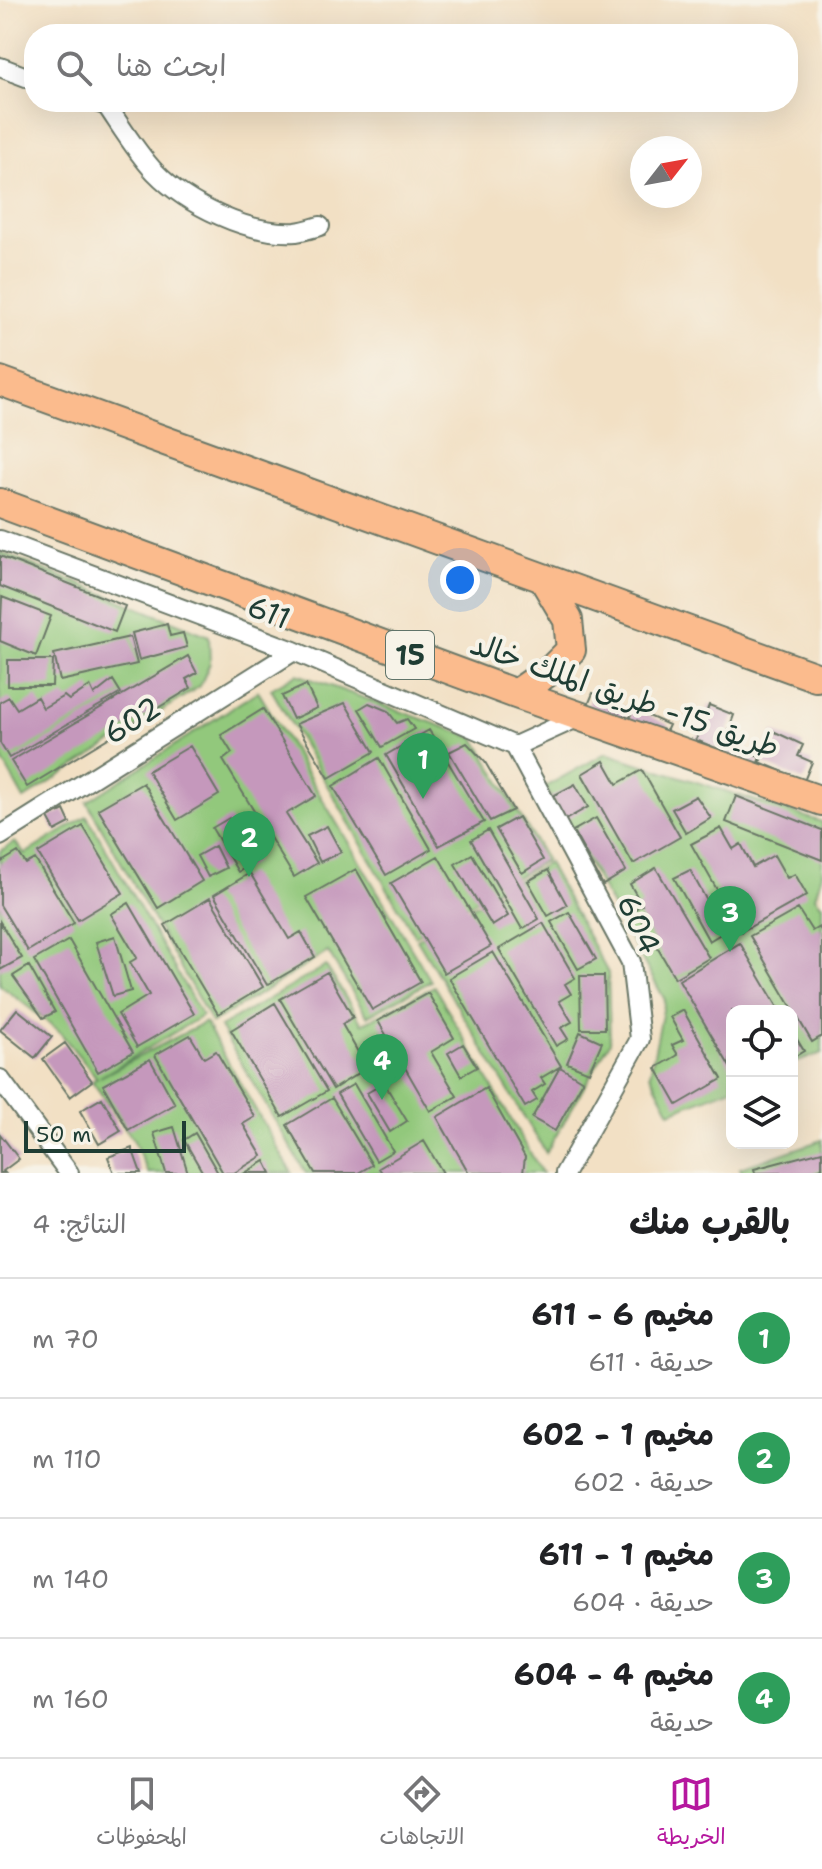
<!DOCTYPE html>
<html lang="ar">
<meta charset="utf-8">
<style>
:root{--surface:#fff;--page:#f2f2f2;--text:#202124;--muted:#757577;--line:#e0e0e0;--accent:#b5179e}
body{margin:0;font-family:"Shantell Sans","Playpen Sans Arabic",sans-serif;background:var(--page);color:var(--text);direction:rtl}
.controls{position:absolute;right:24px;bottom:24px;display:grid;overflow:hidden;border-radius:16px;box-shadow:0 8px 32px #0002}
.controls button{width:72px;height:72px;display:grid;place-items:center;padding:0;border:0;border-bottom:2px solid var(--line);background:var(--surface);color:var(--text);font:40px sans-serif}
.compass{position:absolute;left:630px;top:136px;width:72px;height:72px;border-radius:50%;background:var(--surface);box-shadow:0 8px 32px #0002;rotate:59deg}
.scale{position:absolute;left:24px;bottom:20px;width:162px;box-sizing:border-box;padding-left:8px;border:4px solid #1f3d34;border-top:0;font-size:22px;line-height:28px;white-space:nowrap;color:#1f3d34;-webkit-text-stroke:6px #f7f3e8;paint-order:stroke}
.you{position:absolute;left:460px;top:580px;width:28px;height:28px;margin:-20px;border:6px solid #fff;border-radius:50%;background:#1a73e8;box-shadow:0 0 0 12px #1a73e833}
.badge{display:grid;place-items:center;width:52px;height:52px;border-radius:50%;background:var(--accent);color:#fff;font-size:26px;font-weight:700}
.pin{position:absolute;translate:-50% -66px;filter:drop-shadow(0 2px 4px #0008)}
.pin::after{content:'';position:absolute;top:42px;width:28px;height:24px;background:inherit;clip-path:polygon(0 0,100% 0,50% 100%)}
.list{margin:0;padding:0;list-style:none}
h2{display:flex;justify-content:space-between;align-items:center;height:104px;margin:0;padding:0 32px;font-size:34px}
h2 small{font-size:26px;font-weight:400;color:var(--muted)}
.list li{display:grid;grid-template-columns:52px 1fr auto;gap:24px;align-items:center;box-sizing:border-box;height:120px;padding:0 32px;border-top:2px solid var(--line)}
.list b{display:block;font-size:30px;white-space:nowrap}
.list p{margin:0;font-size:26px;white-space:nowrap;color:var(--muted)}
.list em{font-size:26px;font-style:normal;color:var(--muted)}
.icon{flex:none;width:44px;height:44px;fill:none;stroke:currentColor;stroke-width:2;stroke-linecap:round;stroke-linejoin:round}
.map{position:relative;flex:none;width:822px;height:1173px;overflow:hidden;direction:ltr}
.search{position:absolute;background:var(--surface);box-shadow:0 8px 32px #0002;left:24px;right:24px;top:24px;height:88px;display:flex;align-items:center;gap:20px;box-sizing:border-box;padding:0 28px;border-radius:32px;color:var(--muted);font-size:30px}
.sheet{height:584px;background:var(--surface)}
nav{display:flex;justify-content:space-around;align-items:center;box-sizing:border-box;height:112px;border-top:2px solid var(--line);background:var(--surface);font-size:22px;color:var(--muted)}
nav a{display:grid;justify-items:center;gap:4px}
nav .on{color:var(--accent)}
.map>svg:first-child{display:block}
.green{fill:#92c87b;stroke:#588258;stroke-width:2}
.building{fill:#c598bc}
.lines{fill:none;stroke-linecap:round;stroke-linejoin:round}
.street-casing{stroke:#697666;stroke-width:22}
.primary-casing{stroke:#697666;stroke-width:32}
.street{stroke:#fff;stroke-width:18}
.primary{stroke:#fbbb8d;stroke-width:28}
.labels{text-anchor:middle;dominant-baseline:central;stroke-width:8;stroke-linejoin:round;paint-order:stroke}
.shield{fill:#f7f3e8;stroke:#60746a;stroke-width:2}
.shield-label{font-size:28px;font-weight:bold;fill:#1f3d34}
.street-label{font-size:30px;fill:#1f3d34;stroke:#f7f3e8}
</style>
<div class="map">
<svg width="822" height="1173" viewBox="0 0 822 1173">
<rect width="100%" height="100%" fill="#f7f3e8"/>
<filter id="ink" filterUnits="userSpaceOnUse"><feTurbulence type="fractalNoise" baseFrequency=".0125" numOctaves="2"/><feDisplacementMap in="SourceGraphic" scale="16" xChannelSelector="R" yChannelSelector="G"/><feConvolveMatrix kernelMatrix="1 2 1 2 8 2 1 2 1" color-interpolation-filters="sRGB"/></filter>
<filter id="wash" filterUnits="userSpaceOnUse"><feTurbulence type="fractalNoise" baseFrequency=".006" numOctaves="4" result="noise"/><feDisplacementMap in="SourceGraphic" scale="32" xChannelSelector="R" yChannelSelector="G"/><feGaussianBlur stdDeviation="1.8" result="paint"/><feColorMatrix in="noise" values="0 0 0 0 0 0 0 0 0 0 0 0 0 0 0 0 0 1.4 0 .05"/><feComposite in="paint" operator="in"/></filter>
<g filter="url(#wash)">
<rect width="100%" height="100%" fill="#f2e0c4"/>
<!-- green -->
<path class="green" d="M 0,552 L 209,636 L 210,663 L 200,686 L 24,799 L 0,756 Z
M 297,674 L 475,738 L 546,860 L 415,936 L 271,689 Z
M 258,691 L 431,981 L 367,1016 L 328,952 L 212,1023 L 87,802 Z
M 606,753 L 822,822 L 822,873 L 815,897 L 822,905 L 822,1053 L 792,1064 L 792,1011 L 732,1011 L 732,1088 L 670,1112 L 650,1074 L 665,1000 L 545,787 Z
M 87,816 L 202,1016 L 100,1077 L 205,1022 L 292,1173 L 148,1173 L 134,1141 L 92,1081 L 97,1078 L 58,1030 L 0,985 L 0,851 L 15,842 L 25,854 Z
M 548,863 L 608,973 L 610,1042 L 546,1153 L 417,939 Z
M 326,966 L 362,1024 L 434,986 L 542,1173 L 306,1173 L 220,1027 Z
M 822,1140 L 822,1173 L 742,1173 L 740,1168 Z"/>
<g id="blocks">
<!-- building -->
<path class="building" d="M 0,556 L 125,606 L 115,632 L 0,586 Z
M 2,597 L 51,616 L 36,656 L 0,641 Z
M 167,624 L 170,636 L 183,633 L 187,647 L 139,660 L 132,633 Z
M 130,637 L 137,664 L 60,681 L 54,654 Z
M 188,656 L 197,673 L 186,679 L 191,688 L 27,787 L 11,761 Z
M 8,660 L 53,660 L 52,686 L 8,686 Z
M 113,680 L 121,693 L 9,758 L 0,743 L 0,702 L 9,697 L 17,709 L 37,697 L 43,708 L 64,696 L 69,700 L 90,686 L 94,695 Z
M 306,685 L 317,708 L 293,719 L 282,696 Z
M 593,693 L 629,709 L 624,721 L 588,705 Z
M 345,703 L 374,752 L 329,778 L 296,724 Z
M 369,703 L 388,711 L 397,723 L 407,719 L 414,729 L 382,747 L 359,709 Z
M 709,705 L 734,715 L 721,750 L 696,740 Z
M 263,709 L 316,796 L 286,814 L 317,863 L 294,877 L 223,760 L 232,753 L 221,735 Z
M 633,709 L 669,725 L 663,738 L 628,722 Z
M 429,730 L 484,822 L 439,846 L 386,755 Z
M 773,731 L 803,745 L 798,756 L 812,762 L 804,781 L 760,762 Z
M 467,743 L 485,762 L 513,810 L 490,821 L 449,752 Z
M 726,745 L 760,757 L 755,771 L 721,759 Z
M 190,746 L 219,795 L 177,820 L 148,771 Z
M 379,758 L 431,849 L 386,875 L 333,786 Z
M 604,761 L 617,784 L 642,770 L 680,837 L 633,864 L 582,774 Z
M 143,783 L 202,881 L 158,908 L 98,809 Z
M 575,784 L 588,807 L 565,820 L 551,797 Z
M 696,796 L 711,818 L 686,833 L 672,809 Z
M 736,796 L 822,830 L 822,860 L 726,822 Z
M 64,810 L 70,823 L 55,831 L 48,818 Z
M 518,817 L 543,860 L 522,873 L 496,829 Z
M 229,818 L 255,862 L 238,872 L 212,828 Z
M 596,818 L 626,871 L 603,885 L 573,831 Z
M 83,826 L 123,893 L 78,920 L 38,853 Z
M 327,826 L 341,852 L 320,862 L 307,836 Z
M 721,828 L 733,849 L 741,844 L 753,867 L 774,855 L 787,878 L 795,874 L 807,895 L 741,932 L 691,844 Z
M 488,830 L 539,919 L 522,929 L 471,840 Z
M 215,846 L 226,868 L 208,877 L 197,856 Z
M 18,852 L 26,864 L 35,859 L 74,923 L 28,951 L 0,905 L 0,863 Z
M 472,854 L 508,916 L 492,926 L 455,864 Z
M 438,856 L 491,946 L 444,973 L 391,883 Z
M 656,868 L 709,958 L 675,978 L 635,909 L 642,905 L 630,884 Z
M 356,869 L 421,982 L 372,1010 L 306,897 Z
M 548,870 L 567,905 L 548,916 L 528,881 Z
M 690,870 L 724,932 L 709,941 L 674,878 Z
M 250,873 L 289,939 L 301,932 L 315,957 L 267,985 L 214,895 Z
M 210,898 L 263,987 L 218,1014 L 165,925 Z
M 129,903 L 194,1014 L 137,1047 L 118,1014 L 149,995 L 130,962 L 137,958 L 111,914 Z
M 798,909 L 812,931 L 819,927 L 822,932 L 822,1036 L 812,1042 L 750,936 Z
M 569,912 L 596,959 L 578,969 L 551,922 Z
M 0,922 L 22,958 L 0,970 Z
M 543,923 L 575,978 L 565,984 L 571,994 L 559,1001 L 572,1022 L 561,1028 L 568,1039 L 556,1046 L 499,949 Z
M 115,936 L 131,991 L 113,996 L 96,942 Z
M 69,940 L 133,1052 L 98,1072 L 34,960 Z
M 740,943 L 780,1011 L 732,1011 L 730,1067 L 679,980 Z
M 493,952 L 561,1066 L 541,1078 L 545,1084 L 532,1092 L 537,1100 L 525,1107 L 449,978 Z
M 29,966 L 55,1012 L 43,1018 L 13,976 Z
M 327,972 L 353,1017 L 342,1024 L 367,1068 L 333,1089 L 280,999 Z
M 580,976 L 604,976 L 605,1029 L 581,1029 Z
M 428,993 L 454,1038 L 431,1052 L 457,1096 L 430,1111 L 378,1021 Z
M 275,1003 L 327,1091 L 282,1117 L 231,1030 Z
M 17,1009 L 52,1037 L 35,1058 L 0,1030 Z
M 683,1010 L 722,1079 L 677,1105 L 656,1068 L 678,1055 L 672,1045 L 683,1040 L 670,1017 Z
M 792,1031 L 804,1051 L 792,1058 Z
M 580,1032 L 602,1042 L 589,1072 L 567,1063 Z
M 190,1035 L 204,1058 L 216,1051 L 255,1117 L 243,1124 L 262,1156 L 234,1173 L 223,1173 L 155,1055 Z
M 65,1043 L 92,1081 L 70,1097 L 43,1059 Z
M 463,1044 L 477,1067 L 461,1076 L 448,1053 Z
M 150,1059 L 175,1104 L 128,1130 L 103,1085 Z
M 560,1067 L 583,1081 L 555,1131 L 532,1118 Z
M 384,1083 L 407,1121 L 390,1132 L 367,1093 Z
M 354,1084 L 393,1151 L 376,1161 L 337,1094 Z
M 486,1088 L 525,1157 L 523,1173 L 469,1173 L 437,1117 Z
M 102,1098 L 121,1131 L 99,1144 L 80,1111 Z
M 332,1098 L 372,1165 L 358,1173 L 315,1173 L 287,1125 Z
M 174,1127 L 188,1173 L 166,1173 L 154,1133 Z
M 195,1133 L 218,1173 L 203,1173 L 184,1140 Z
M 0,1134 L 19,1159 L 3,1171 L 5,1173 L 0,1173 Z
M 424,1141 L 443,1173 L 382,1173 L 379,1168 Z
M 132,1148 L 141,1173 L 114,1173 L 108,1157 Z
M 822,1151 L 822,1168 L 811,1173 L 755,1173 L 754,1169 Z
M 265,1161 L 271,1173 L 245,1173 Z"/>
</g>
</g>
<g filter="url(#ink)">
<use href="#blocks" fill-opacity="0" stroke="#697666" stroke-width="2"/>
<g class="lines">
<!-- street casing -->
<g class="street-casing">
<path id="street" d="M 0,67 L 34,80
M 96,102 L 107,106 C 122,128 137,153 155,172 C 187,205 249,235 296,232 C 304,231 313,228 320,226
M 0,540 L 294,651 L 515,746
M 515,746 L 631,962 L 640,1039 L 565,1173
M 515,746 L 581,716
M 0,836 L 294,651
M 0,1079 L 69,1173"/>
</g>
<!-- primary casing -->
<g class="primary-casing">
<path id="primary" d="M 0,381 L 816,677
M 0,503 L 516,694 L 822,801
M 516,694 L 552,669 L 571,650 L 568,620 L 543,578"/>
</g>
<!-- street -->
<use href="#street" class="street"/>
<!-- primary -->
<use href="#primary" class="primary"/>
</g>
</g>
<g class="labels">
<!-- shield labels -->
<rect class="shield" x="386" y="631" width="48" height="48" rx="6"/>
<g class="shield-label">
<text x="410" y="655">15</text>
</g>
<!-- street labels -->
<g class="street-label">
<text transform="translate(269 612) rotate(21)">611</text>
<text transform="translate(625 695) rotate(19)">طريق 15- طريق الملك خالد</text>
<text transform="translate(132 720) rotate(-32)">602</text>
<text transform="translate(639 924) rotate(65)">604</text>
</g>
</g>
</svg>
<div class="controls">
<button><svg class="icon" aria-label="locate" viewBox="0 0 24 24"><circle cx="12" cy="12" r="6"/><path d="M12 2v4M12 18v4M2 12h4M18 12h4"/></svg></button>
<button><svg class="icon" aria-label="layers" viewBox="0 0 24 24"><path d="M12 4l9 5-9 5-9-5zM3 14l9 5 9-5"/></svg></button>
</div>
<svg class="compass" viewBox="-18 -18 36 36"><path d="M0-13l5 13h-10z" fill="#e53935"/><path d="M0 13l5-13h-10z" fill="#757577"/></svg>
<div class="scale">50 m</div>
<div class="you"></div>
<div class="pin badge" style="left:423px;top:799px;background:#2e9e5b">1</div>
<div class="pin badge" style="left:249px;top:877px;background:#2e9e5b">2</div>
<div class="pin badge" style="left:730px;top:952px;background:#2e9e5b">3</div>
<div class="pin badge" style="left:382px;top:1100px;background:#2e9e5b">4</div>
<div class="search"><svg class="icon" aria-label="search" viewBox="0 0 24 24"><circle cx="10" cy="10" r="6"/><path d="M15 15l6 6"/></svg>ابحث هنا</div>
</div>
<section class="sheet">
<h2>بالقرب منك<small>النتائج: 4</small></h2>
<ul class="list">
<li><span class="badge" style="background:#2e9e5b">1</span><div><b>مخيم 6 - 611</b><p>حديقة · 611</p></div><em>70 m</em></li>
<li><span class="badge" style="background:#2e9e5b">2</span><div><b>مخيم 1 - 602</b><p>حديقة · 602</p></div><em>110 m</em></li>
<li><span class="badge" style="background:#2e9e5b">3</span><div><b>مخيم 1 - 611</b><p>حديقة · 604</p></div><em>140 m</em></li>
<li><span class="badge" style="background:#2e9e5b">4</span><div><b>مخيم 4 - 604</b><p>حديقة</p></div><em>160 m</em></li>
</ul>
</section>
<nav>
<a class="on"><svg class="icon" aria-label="map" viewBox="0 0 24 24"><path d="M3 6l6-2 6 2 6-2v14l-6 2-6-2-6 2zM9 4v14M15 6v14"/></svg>الخريطة</a>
<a><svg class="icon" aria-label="directions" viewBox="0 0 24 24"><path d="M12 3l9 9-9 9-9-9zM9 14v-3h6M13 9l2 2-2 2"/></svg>الاتجاهات</a>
<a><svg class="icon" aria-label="saved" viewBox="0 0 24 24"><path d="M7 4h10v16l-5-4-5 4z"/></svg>المحفوظات</a>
</nav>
